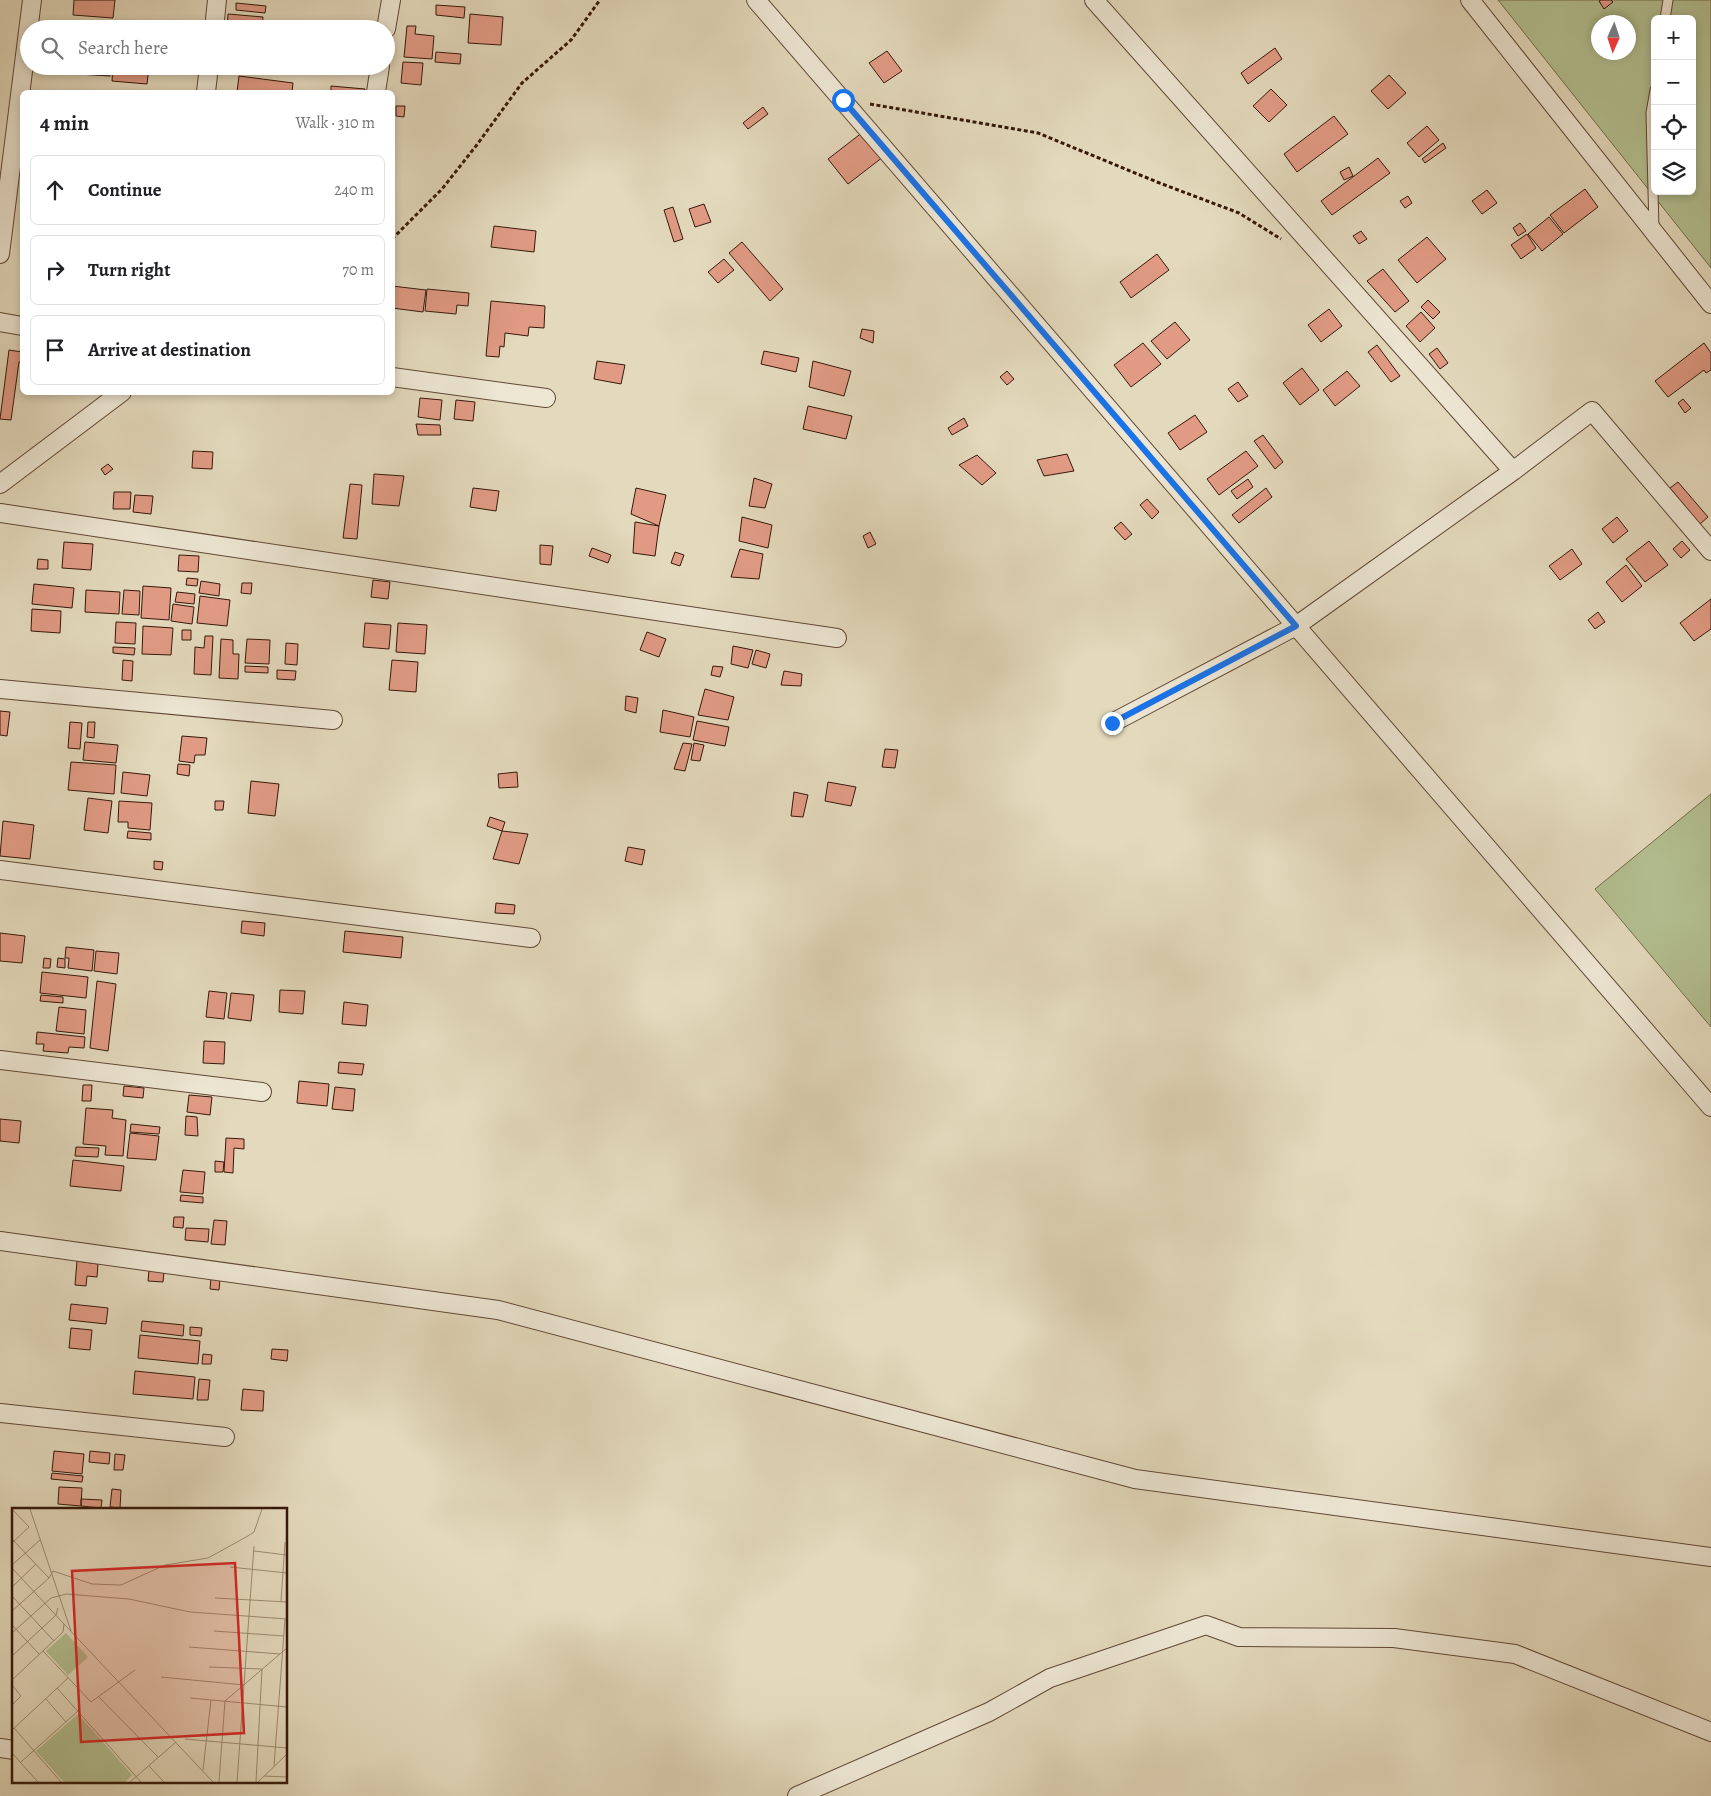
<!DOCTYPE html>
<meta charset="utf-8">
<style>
:root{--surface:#fff;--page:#f6f6f6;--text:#202124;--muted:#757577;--line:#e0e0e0}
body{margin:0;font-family:Alegreya,serif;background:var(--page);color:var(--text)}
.controls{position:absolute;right:15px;top:15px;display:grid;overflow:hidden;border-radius:8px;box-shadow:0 2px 8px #0003}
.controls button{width:45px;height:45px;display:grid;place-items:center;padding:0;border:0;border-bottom:1px solid var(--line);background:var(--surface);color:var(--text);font:25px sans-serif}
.compass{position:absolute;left:1591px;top:15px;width:45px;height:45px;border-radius:50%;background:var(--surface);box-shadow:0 2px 8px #0003;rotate:183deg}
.stop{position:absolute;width:15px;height:15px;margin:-11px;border:4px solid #1a73e8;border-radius:50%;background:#fff}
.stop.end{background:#1a73e8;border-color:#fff;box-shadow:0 1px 5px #0008}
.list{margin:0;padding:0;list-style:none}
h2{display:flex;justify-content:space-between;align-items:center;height:65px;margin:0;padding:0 20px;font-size:21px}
h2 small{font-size:16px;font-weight:400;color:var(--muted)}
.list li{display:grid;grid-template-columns:32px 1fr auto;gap:15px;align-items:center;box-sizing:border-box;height:70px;margin:0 10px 10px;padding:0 10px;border:1px solid var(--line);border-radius:8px}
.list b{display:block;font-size:19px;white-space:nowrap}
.list em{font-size:16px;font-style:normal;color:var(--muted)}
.icon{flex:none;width:28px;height:28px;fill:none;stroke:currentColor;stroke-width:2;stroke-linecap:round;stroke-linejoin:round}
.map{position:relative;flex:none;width:1711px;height:1796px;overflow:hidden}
.search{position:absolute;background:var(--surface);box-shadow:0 2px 8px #0003;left:20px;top:20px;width:375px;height:55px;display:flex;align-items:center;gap:12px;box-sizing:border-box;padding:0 18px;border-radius:28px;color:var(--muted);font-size:19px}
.panel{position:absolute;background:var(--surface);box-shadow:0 2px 8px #0003;left:20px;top:90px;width:375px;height:305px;border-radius:8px}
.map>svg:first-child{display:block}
.green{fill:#b3bf91;stroke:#746c4d;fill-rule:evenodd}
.building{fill:#e19b85;stroke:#361809}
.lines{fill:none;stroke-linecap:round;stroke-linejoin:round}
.lane-casing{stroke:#614836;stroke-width:11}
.street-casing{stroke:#614836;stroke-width:20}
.path{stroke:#361809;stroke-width:3;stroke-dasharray:4 2.5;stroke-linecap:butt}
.lane{stroke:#ede6d3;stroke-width:9}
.street{stroke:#ede6d3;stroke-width:18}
.route{stroke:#1a73e8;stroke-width:6}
.inset-road{fill:none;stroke:#9e8c74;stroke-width:1}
.view{fill:#d62828;fill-opacity:0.15;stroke:#d62828;stroke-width:2.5}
.inset-edge{fill:none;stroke:#361809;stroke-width:2.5}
</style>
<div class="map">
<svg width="1711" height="1796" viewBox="0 0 1711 1796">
<rect width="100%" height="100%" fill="#e3d9bc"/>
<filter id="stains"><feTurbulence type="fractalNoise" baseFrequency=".004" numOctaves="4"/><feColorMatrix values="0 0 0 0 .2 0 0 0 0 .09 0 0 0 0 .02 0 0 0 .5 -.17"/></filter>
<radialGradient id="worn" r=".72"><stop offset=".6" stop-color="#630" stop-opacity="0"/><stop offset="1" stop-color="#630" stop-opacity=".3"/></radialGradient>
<!-- green -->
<path class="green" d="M 1498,0 L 1711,0 L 1711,268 ZM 1655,19 L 1692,19 L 1692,191 L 1655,191 ZM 1598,22 L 1628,22 L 1628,52 L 1598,52 Z
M 1711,794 L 1711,1027 L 1595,889 Z"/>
<!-- building -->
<path class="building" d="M 74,0 L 115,0 L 113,18 L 73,15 Z
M 1601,0 L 1611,0 L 1613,2 L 1604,9 L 1599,1 Z
M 236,3 L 266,6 L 265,13 L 236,10 Z
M 436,5 L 465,7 L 464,18 L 436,15 Z
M 228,14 L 263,17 L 262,29 L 227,29 Z
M 470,14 L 503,17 L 501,45 L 468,43 Z
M 300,24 L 340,29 L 299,29 Z
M 407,26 L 416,26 L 415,34 L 434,36 L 432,59 L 404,57 Z
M 1275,48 L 1282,59 L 1248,84 L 1241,73 Z
M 887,51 L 902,71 L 884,83 L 869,63 Z
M 436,52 L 461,54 L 460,64 L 435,62 Z
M 403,62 L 423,63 L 421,85 L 401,83 Z
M 79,66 L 111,66 L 110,76 L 78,74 Z
M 113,66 L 149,66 L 147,84 L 112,81 Z
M 1389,75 L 1406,93 L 1388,109 L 1371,91 Z
M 239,76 L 293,83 L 292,92 L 237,92 Z
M 331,86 L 365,89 L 365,92 L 331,92 Z
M 1271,89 L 1287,105 L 1269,122 L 1253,106 Z
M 396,106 L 405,106 L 404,117 L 396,116 Z
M 763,107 L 768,114 L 748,129 L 743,123 Z
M 1334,116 L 1348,134 L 1297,172 L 1284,154 Z
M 1427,126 L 1439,140 L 1419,157 L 1407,143 Z
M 863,132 L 883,157 L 848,184 L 828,159 Z
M 1443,143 L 1446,148 L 1425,163 L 1422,159 Z
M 1378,158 L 1390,173 L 1332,215 L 1321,201 Z
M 1349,167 L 1353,176 L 1344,180 L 1340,172 Z
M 1585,189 L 1598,207 L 1564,233 L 1550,215 Z
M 1487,190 L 1497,203 L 1482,214 L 1472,201 Z
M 1408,196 L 1412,203 L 1405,208 L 1400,201 Z
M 704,204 L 711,222 L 695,227 L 689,209 Z
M 673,207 L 683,239 L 674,242 L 664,210 Z
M 1549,217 L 1563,234 L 1542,251 L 1528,234 Z
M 1520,223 L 1526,231 L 1518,236 L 1513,228 Z
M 494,226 L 536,231 L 534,252 L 491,247 Z
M 1361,231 L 1367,239 L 1359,244 L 1353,236 Z
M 1527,234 L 1536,248 L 1521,259 L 1511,245 Z
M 1427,237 L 1446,259 L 1417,283 L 1398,260 Z
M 742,242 L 783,289 L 770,301 L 729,253 Z
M 1157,254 L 1169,270 L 1131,298 L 1120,282 Z
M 724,259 L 734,270 L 718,283 L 708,272 Z
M 1383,269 L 1409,301 L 1395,312 L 1367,281 Z
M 392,286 L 426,290 L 423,312 L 392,308 Z
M 427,289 L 469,293 L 468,306 L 457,305 L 456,314 L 425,311 Z
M 1428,300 L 1440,312 L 1433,319 L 1421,307 Z
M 491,301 L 545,306 L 544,328 L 529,327 L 528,336 L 505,333 L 504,347 L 500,346 L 499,357 L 486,356 Z
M 1329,309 L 1342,326 L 1321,342 L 1308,325 Z
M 1421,312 L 1435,328 L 1420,342 L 1406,326 Z
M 1175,322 L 1190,340 L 1167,359 L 1151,341 Z
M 862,329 L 874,331 L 873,343 L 860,338 Z
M 1143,343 L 1161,364 L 1131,387 L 1114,365 Z
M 1704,343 L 1711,353 L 1711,370 L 1706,373 L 1704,370 L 1668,397 L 1655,381 Z
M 1377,345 L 1400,376 L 1391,382 L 1368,352 Z
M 1437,348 L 1448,363 L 1440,369 L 1429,354 Z
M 9,350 L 22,352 L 22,362 L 19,362 L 11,420 L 0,419 Z
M 764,351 L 799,358 L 796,372 L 761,364 Z
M 597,361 L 625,365 L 621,384 L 594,379 Z
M 813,361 L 851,371 L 844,396 L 809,387 Z
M 1302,368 L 1319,390 L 1300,405 L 1283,383 Z
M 1007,371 L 1014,379 L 1007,385 L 1000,377 Z
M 1347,371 L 1360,386 L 1335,406 L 1323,390 Z
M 1238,382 L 1248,396 L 1238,402 L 1228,389 Z
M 420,398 L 442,400 L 440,420 L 418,417 Z
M 1683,399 L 1691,408 L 1685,413 L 1678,403 Z
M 456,400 L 475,402 L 473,421 L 454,419 Z
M 808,406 L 852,416 L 846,439 L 803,429 Z
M 1195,415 L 1207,432 L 1180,450 L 1168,433 Z
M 964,418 L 968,426 L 952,435 L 948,428 Z
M 416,424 L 440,425 L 441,435 L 418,435 Z
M 1263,435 L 1283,462 L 1275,469 L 1254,441 Z
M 193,451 L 213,452 L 212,469 L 192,468 Z
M 1246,451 L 1258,466 L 1219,495 L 1207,479 Z
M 1067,454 L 1074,471 L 1044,476 L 1037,460 Z
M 977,455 L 996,473 L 982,485 L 959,465 Z
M 108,464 L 113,469 L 105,475 L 101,469 Z
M 374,474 L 404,476 L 399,506 L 372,504 Z
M 754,478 L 772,484 L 765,508 L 749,506 Z
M 1248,479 L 1253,487 L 1237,499 L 1231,491 Z
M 1678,482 L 1708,517 L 1700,524 L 1670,488 Z
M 350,484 L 362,485 L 357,539 L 343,538 Z
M 473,488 L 499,491 L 496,511 L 470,507 Z
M 636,488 L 666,495 L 659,526 L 631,514 Z
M 1266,488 L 1272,497 L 1239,523 L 1232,515 Z
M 114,492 L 131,492 L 130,509 L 113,509 Z
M 135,495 L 153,496 L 151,514 L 133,512 Z
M 1147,499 L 1159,512 L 1152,519 L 1140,505 Z
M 742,517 L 772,525 L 768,548 L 739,541 Z
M 1617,517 L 1628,531 L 1613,543 L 1602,529 Z
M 635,522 L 659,526 L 655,556 L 633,553 Z
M 1121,522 L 1132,534 L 1125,540 L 1114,528 Z
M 870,532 L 876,544 L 868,548 L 863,536 Z
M 1649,541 L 1668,565 L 1645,582 L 1626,559 Z
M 1682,541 L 1690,550 L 1681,558 L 1673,549 Z
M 64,542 L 93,544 L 91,570 L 62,568 Z
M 540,545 L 553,546 L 551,565 L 540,564 Z
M 592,548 L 611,555 L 608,563 L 589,556 Z
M 740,549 L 763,554 L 759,579 L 731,577 Z
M 1572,549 L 1582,564 L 1560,580 L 1549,566 Z
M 675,552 L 684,555 L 680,566 L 671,563 Z
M 179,555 L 199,556 L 198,572 L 178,571 Z
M 38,559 L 48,560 L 48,569 L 37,569 Z
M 1626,565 L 1642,586 L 1622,602 L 1606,582 Z
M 187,578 L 198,579 L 197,586 L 186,585 Z
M 373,580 L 390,582 L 388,599 L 371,597 Z
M 201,581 L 220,584 L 219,596 L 199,593 Z
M 242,583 L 252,583 L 251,594 L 241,593 Z
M 34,584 L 74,588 L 72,608 L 32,604 Z
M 143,586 L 171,588 L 169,620 L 141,618 Z
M 86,590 L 120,592 L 119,614 L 85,612 Z
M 124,590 L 140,591 L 139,615 L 122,614 Z
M 177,592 L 195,594 L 194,604 L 175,602 Z
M 200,596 L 230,600 L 227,626 L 197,623 Z
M 1711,599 L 1711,629 L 1694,641 L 1680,623 Z
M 173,604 L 194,607 L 192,624 L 171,621 Z
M 32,609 L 61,611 L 60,633 L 31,631 Z
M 1598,612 L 1605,622 L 1595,629 L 1588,620 Z
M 116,622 L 136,623 L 135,644 L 115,643 Z
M 365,623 L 391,625 L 389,649 L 363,647 Z
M 398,623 L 427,625 L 425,654 L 396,652 Z
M 143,626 L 173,628 L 171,655 L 142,654 Z
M 182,630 L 191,630 L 191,640 L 182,640 Z
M 647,632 L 666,639 L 659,657 L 640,650 Z
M 205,636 L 213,636 L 211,675 L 194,674 L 195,647 L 204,648 Z
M 221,639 L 233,640 L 233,654 L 239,654 L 238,679 L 219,678 Z
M 247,639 L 270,640 L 269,664 L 245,663 Z
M 286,643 L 298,644 L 297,665 L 285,664 Z
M 733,646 L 753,650 L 748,668 L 731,664 Z
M 113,647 L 135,648 L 134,655 L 113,653 Z
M 756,650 L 770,654 L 766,668 L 752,664 Z
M 123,660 L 133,661 L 132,681 L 122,680 Z
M 392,660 L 418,662 L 416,692 L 389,690 Z
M 245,666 L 268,667 L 268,673 L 245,672 Z
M 713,666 L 723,667 L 720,677 L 711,675 Z
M 277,670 L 296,671 L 295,680 L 277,679 Z
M 784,671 L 802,674 L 801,686 L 781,685 Z
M 705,689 L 734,697 L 728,720 L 698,715 Z
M 626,696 L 638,698 L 636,713 L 625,710 Z
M 663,710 L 694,717 L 690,737 L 660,732 Z
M 0,711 L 10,712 L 7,736 L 0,735 Z
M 697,721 L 729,727 L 725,746 L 693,740 Z
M 70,722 L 82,723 L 80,749 L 68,748 Z
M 88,722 L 95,722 L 94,738 L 87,737 Z
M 182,736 L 207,738 L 205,755 L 195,755 L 194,763 L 179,761 Z
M 85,742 L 118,745 L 116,763 L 83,760 Z
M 683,743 L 692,744 L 685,771 L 674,769 Z
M 694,743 L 704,745 L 700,761 L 691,760 Z
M 885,749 L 898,750 L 895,768 L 882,767 Z
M 71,762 L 116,765 L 114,794 L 68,790 Z
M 178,764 L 190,765 L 189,776 L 177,774 Z
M 123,772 L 150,775 L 147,796 L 121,793 Z
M 517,772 L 518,787 L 499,788 L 498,774 Z
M 251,781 L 279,784 L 275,816 L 248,813 Z
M 828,782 L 856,787 L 851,806 L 825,801 Z
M 794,792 L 808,795 L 803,817 L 791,816 Z
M 88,798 L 112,801 L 108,833 L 84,830 Z
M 119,801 L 152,803 L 150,830 L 128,828 L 128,822 L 118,822 Z
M 215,801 L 224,801 L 223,810 L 215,810 Z
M 490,817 L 505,822 L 502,831 L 487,826 Z
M 3,821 L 34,825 L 30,859 L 0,856 Z
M 128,831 L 151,833 L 151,840 L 127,838 Z
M 502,831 L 528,834 L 519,864 L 493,859 Z
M 628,847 L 645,850 L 642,865 L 625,861 Z
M 154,861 L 163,862 L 162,870 L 154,869 Z
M 496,903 L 515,905 L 514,914 L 495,913 Z
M 242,921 L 265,923 L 264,936 L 241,933 Z
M 345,931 L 403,937 L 401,958 L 343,952 Z
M 0,933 L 25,936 L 22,963 L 0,961 Z
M 66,947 L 94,950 L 92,971 L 68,968 L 69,958 L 65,958 Z
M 96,951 L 119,953 L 117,974 L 94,971 Z
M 44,958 L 51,959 L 50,968 L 43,968 Z
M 58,958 L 65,959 L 65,968 L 57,967 Z
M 42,972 L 88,977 L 86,998 L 40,993 Z
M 97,981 L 116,984 L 108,1051 L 90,1048 Z
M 280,990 L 305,991 L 303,1014 L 279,1012 Z
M 209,991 L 227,993 L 224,1019 L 206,1017 Z
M 231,993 L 254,995 L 251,1021 L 228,1018 Z
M 41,995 L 63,997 L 63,1003 L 40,1001 Z
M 344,1002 L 368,1005 L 366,1026 L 342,1024 Z
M 59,1007 L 86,1010 L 84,1034 L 56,1031 Z
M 37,1032 L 85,1037 L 84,1048 L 69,1047 L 68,1053 L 43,1051 L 44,1044 L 36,1044 Z
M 204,1041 L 225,1042 L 224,1064 L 203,1063 Z
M 339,1062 L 364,1064 L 362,1075 L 338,1073 Z
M 299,1081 L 329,1084 L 327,1106 L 297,1103 Z
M 83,1085 L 92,1085 L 91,1101 L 82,1101 Z
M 124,1086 L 144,1088 L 143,1098 L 123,1096 Z
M 335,1087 L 355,1089 L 353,1111 L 332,1109 Z
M 189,1095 L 212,1097 L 210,1115 L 187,1112 Z
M 86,1108 L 113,1110 L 112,1118 L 126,1120 L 123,1156 L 105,1155 L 106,1146 L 83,1144 Z
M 186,1116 L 197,1117 L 198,1136 L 185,1135 Z
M 0,1119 L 21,1121 L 19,1143 L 0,1141 Z
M 131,1124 L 160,1127 L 159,1134 L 130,1132 Z
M 130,1133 L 159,1136 L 156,1160 L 127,1158 Z
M 226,1138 L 244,1139 L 244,1149 L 234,1148 L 233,1173 L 224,1172 Z
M 76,1147 L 99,1148 L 98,1157 L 75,1156 Z
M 73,1160 L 124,1166 L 121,1191 L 70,1186 Z
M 215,1161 L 224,1162 L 223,1172 L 215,1172 Z
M 183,1170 L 205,1172 L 203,1194 L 180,1192 Z
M 181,1195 L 203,1197 L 203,1203 L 180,1201 Z
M 174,1217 L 184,1217 L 183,1228 L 173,1227 Z
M 214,1220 L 227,1221 L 225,1245 L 211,1244 Z
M 186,1228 L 209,1229 L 208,1242 L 185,1240 Z
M 77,1261 L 98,1264 L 97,1277 L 87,1276 L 86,1286 L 75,1285 Z
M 149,1270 L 164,1272 L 163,1282 L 148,1281 Z
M 211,1278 L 220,1279 L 219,1290 L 210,1289 Z
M 71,1304 L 108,1308 L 106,1324 L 69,1320 Z
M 142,1321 L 184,1325 L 183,1336 L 141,1331 Z
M 190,1327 L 202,1328 L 201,1336 L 190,1335 Z
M 71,1328 L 92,1330 L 90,1350 L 69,1348 Z
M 140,1335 L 200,1341 L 198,1364 L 138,1358 Z
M 272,1349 L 288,1350 L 287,1361 L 271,1359 Z
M 203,1354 L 212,1355 L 211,1364 L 202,1364 Z
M 135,1371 L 195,1377 L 193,1399 L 133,1394 Z
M 199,1379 L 210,1380 L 208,1400 L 197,1400 Z
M 243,1389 L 264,1391 L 263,1411 L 241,1410 Z
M 54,1451 L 84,1454 L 82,1474 L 52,1471 Z
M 90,1451 L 110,1453 L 109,1464 L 89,1462 Z
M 115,1454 L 125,1455 L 123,1470 L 114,1470 Z
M 52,1473 L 83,1476 L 82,1482 L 51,1479 Z
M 59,1487 L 82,1488 L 81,1506 L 58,1504 Z
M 112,1489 L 121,1490 L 120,1508 L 110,1507 Z
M 81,1499 L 102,1500 L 101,1508 L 81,1506 Z"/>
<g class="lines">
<!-- lane casing -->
<g class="lane-casing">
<path id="lane" d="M 1665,19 L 1668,0
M 1654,229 L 1651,113 L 1655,90"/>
</g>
<!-- street casing -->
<g class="street-casing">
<path id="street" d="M 756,0 L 1711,1107
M 1094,0 L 1513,471
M 1470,0 L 1711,304
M 214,29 L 217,0
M 386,29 L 391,0
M 206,92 L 209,66
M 376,92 L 380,66
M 0,254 L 32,0
M 0,322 L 22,326
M 392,377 L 546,398
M 0,484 L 122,392
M 0,513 L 837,638
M 0,689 L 333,720
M 1112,723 L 1296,626 L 1513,471 L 1592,411 L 1711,551
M 0,870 L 531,938
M 0,1060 L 262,1092
M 0,1241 L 498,1310 L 1135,1479 L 1711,1557
M 0,1413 L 225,1437
M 0,1748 L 14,1750
M 797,1796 L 989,1712 L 1050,1678 L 1206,1625 L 1239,1637 L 1394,1638 L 1515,1654 L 1711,1732"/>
</g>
<!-- path -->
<path class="path" d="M 870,104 L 1038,133 L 1157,182 L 1239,213 L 1281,239
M 392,239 L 442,189 L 476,146 L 522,83 L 571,40 L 600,0"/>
<!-- lane -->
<use href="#lane" class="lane"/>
<!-- street -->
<use href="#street" class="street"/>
</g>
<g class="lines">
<!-- route -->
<path class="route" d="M 843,100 L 1296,626 L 1112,723"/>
</g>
<!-- overview -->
<g transform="translate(12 1508)">
<rect width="275" height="275" fill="#e3d9bc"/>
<path d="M 54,125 L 76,149 L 56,167 L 34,143 ZM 66,206 L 120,267 L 113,274 L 52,274 L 24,243 Z" fill="#b3bf91"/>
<path class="inset-road" d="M 18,1 L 59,123M 0,31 L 37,70 L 41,63 L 80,76 L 109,77 L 153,57 L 196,50 L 236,28 L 242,24 L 250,1M 0,35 L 17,19 L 0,1M 242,43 L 275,47M 0,57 L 28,32M 218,59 L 275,65M 0,60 L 52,116 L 51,124 L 0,172M 0,79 L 24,56M 0,88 L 42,133M 203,90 L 275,94M 269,94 L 273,34M 0,103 L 37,70M 52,116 L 201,274M 0,117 L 27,146M 202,123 L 272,128M 0,125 L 39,90 L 54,86 L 117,91 L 178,104 L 275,111M 177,139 L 268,146M 31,143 L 79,194 L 123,162M 0,148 L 44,107 L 46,100M 197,159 L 250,161 L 244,274M 149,169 L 232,177M 0,177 L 9,188 L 0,197M 45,180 L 129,274M 86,188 L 146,249M 178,190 L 275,199M 34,191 L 54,214M 2,220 L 49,274M 0,222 L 56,170M 173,231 L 275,240M 0,245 L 26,274M 9,254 L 66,203M 137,258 L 152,274M 262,258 L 273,111M 191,262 L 199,192M 252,268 L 275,269M 118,274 L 164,234M 207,274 L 213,193 L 275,140M 225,274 L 242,38M 246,274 L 275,246"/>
<path class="view" d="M 223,55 L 232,225 L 69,234 L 60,63 Z"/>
<rect width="275" height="275" class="inset-edge"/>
</g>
<rect width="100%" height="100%" filter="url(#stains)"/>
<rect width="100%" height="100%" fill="url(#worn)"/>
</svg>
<div class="controls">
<button>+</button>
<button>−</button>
<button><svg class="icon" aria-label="locate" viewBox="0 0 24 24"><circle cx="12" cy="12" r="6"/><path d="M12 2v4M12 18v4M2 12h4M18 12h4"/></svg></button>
<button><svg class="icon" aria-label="layers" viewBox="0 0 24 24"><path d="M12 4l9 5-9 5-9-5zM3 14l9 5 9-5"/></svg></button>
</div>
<svg class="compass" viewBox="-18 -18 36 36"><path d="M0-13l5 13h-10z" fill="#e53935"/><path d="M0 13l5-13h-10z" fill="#757577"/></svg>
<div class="stop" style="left:843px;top:100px"></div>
<div class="stop end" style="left:1112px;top:723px"></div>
<div class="search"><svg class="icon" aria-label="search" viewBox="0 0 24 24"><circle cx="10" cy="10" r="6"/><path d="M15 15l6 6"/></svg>Search here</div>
<section class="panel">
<h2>4 min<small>Walk · 310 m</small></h2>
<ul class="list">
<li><svg class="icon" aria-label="ahead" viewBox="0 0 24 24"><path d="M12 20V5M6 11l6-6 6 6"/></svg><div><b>Continue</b></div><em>240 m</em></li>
<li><svg class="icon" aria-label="right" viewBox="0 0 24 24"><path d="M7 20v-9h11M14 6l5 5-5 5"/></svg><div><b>Turn right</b></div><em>70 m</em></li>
<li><svg class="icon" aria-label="arrive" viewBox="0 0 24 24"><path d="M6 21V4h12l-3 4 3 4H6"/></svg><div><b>Arrive at destination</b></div></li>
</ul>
</section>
</div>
